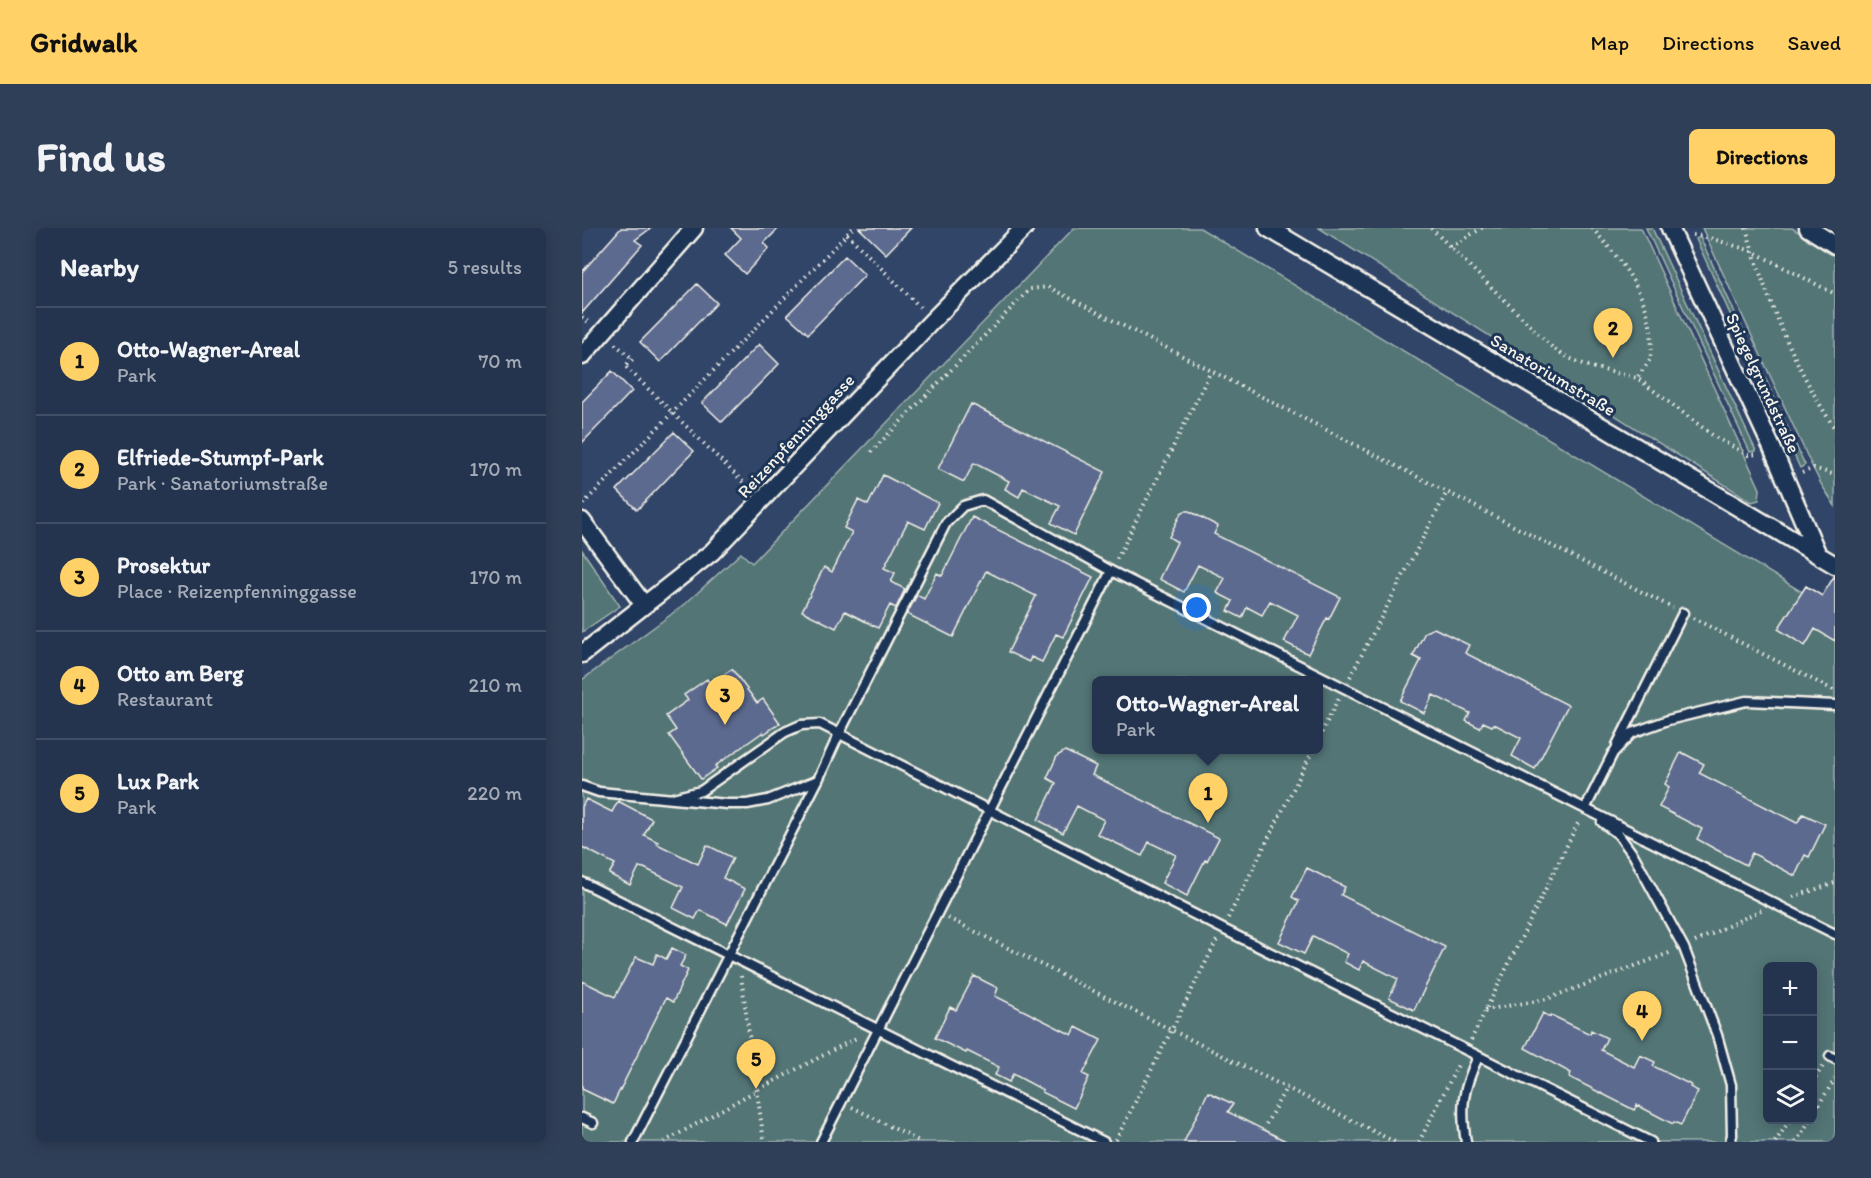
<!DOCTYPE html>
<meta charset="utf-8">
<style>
:root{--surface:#24344e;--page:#303f58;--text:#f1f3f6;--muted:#a3aab6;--line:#414f66;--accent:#ffd166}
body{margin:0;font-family:Itim,sans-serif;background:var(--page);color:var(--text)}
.controls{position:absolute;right:18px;bottom:18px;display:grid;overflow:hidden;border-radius:9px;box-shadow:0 3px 15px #0003}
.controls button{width:54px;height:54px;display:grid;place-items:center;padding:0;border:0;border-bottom:2px solid var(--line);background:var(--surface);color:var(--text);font:30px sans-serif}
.you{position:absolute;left:615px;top:380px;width:21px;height:21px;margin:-15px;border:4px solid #fff;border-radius:50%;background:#1a73e8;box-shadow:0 0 0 9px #1a73e833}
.badge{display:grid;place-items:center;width:39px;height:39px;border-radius:50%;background:var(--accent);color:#111;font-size:20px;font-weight:700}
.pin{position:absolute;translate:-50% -50px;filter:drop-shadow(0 2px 3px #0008)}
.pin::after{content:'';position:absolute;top:32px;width:21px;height:18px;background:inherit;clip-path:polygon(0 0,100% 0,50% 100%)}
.popup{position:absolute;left:510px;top:448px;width:231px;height:78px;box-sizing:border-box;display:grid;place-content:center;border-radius:9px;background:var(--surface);filter:drop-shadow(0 2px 4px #0005);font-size:20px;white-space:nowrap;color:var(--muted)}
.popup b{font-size:22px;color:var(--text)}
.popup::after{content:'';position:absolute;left:50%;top:100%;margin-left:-12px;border:12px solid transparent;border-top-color:var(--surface)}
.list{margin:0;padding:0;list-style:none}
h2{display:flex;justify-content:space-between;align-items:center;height:78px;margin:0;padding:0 24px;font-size:26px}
h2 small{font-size:20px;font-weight:400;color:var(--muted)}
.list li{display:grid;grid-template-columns:39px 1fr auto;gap:18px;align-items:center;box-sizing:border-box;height:108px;padding:0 24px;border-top:2px solid var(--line)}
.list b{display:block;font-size:22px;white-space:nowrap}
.list p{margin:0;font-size:20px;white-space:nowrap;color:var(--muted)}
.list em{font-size:20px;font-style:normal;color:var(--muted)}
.icon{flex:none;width:33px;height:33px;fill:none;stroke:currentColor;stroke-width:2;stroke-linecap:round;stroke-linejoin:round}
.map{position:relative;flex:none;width:1253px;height:914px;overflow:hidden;border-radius:9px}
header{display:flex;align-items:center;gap:36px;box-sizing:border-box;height:84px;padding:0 30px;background:var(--accent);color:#111}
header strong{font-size:28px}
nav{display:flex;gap:33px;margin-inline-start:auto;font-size:21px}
.intro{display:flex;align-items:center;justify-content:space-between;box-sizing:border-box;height:144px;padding:0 36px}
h1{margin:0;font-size:42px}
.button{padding:15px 27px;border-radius:9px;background:var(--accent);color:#111;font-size:21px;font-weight:700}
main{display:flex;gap:36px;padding:0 36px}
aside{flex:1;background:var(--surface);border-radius:9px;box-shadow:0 3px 15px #0003}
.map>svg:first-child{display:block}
.green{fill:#527576;stroke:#a3b3af;stroke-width:1.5;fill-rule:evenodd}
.building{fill:#5b6b8f;stroke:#f4f1e8;stroke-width:1.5}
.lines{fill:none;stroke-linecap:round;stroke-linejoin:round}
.lane-casing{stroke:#f4f1e8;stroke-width:13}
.street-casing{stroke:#f4f1e8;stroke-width:21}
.path{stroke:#f4f1e8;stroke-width:4;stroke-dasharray:1.5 4.5;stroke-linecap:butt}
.lane{stroke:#1d3557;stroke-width:8}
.street{stroke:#1d3557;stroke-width:16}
.labels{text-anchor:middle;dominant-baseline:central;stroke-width:6;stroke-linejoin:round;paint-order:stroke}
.street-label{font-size:18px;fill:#f4f1e8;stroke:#1d3557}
</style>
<header>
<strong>Gridwalk</strong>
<nav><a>Map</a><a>Directions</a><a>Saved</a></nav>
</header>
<div class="intro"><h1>Find us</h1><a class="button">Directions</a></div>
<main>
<aside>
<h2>Nearby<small>5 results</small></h2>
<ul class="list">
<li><span class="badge">1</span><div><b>Otto-Wagner-Areal</b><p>Park</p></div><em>70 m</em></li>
<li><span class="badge">2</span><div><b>Elfriede-Stumpf-Park</b><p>Park · Sanatoriumstraße</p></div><em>170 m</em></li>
<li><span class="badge">3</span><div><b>Prosektur</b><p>Place · Reizenpfenninggasse</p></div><em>170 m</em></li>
<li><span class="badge">4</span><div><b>Otto am Berg</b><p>Restaurant</p></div><em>210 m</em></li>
<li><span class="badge">5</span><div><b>Lux Park</b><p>Park</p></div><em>220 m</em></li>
</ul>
</aside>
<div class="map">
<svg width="1253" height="914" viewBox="0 0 1253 914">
<rect width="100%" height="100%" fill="#304568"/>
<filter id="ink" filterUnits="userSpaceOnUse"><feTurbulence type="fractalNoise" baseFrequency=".0167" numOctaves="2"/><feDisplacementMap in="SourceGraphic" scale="12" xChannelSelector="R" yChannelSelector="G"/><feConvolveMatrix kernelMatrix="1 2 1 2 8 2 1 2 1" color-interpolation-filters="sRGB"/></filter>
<g filter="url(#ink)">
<!-- green -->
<path class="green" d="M 492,0 L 618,0 L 1220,364 L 1224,358 L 1240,368 L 1253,368 L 1253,914 L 0,914 L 0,452 L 102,377 L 159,325 L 170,335 ZM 515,452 L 737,452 L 737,522 L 515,522 ZM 1186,738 L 1230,738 L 1230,892 L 1186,892 Z
M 737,0 L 1059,0 L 1178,261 L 1177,272 L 1170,274 Z
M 1064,0 L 1070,0 L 1174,223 L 1168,224 Z
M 1120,0 L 1210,0 L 1253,26 L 1253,278 L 1239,256 L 1228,234 Z
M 1118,9 L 1223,237 L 1218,240 L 1114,11 Z
M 0,322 L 38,378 L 0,404 Z"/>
<!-- building -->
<path class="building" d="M 39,0 L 69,0 L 53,12 L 60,17 L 0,85 L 0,44 Z
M 149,0 L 197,0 L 182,15 L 187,20 L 163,46 L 143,27 L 159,10 Z
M 277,0 L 329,0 L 304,26 Z
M 263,28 L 283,47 L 226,106 L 205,87 Z
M 115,56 L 135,75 L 78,134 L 58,114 Z
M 177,116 L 197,136 L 140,194 L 120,175 Z
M 30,143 L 50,163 L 0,215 L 0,174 Z
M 389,176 L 523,244 L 492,307 L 469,295 L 478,278 L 441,260 L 437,269 L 423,261 L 427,253 L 392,235 L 382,254 L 356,241 Z
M 92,204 L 112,223 L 55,282 L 35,262 Z
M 301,247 L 356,275 L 343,301 L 326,293 L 302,340 L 313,345 L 309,354 L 323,361 L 314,380 L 308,377 L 296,400 L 263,383 L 254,400 L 220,383 L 242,339 L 250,344 L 270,304 L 262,300 L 276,272 L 286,277 Z
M 603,283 L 607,283 L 636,298 L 632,306 L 758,369 L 747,391 L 745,390 L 726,426 L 702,414 L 716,387 L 688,373 L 680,387 L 665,379 L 660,390 L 646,383 L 651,373 L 635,365 L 643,350 L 616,337 L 602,364 L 577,351 L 595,314 L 587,309 L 599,285 Z
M 390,289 L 511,349 L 481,409 L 474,406 L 460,434 L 449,429 L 447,434 L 426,424 L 454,368 L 404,343 L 371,409 L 325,386 L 335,367 L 342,371 L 355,345 L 360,348 Z
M 1253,347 L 1253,413 L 1233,401 L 1223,418 L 1196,401 L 1224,358 L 1240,368 Z
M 852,400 L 887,417 L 883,425 L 986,477 L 953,541 L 930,528 L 939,510 L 912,496 L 910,498 L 901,494 L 898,500 L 884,493 L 888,485 L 851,467 L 842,485 L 818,473 L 839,432 L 831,428 L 843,404 Z
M 150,441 L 175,475 L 181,471 L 198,495 L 182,506 L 181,504 L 133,538 L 135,540 L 119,551 L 87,507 L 94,502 L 84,488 L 106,472 L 102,467 L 125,451 L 128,456 Z
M 483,523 L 514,538 L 510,547 L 637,610 L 625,633 L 623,632 L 605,668 L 580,655 L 594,627 L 567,614 L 560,628 L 544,620 L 515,606 L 522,592 L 495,578 L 481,605 L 456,592 L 474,555 L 465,550 L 475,528 Z
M 1099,524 L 1122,536 L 1117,545 L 1215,595 L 1221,586 L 1243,596 L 1227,629 L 1223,627 L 1213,648 L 1170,625 L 1164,637 L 1133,621 L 1115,611 L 1120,601 L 1077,579 L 1087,559 L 1083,556 Z
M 4,571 L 30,584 L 36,573 L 70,591 L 62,607 L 76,614 L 75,616 L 116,636 L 125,617 L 151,630 L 141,650 L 163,661 L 145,696 L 118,682 L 113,691 L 91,680 L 101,659 L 62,640 L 57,639 L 48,657 L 27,646 L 33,636 L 0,619 L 0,579 Z
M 725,640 L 763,659 L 759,667 L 863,719 L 832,782 L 807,770 L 816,751 L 781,733 L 777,742 L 762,734 L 766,726 L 731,708 L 722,726 L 697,714 L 717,673 L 710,669 Z
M 90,720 L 104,727 L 98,738 L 106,742 L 91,774 L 84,770 L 31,876 L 0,861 L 0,753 L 33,769 L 54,729 L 71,736 L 75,726 L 84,731 Z
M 392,748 L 416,760 L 413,768 L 490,807 L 494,799 L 519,812 L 501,846 L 507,849 L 492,880 L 460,864 L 461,862 L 431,846 L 427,854 L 413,847 L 417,839 L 385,823 L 384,825 L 353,810 L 368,779 L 374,782 Z
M 961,785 L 968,789 L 969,787 L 1008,806 L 1009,802 L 1025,810 L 1019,822 L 1052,839 L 1058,827 L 1073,834 L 1071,838 L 1109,857 L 1108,859 L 1116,863 L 1099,897 L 1092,894 L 1091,896 L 1055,877 L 1052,882 L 987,849 L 989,845 L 943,820 Z
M 626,864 L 651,876 L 646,884 L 706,914 L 602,914 Z"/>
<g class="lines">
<!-- lane casing -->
<g class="lane-casing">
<path id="lane" d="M 1035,517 L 1101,385
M 0,558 L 17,564 L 145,576 L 165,576 L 186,572 L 236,552
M 91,570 L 119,563 L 203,504 L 219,497 L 238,496 L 641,701 L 1069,914
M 1003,581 L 1031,525 L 1050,505 L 1086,492 L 1164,473 L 1253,477
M 1020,594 L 1036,606 L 1052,628 L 1102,720 L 1135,807 L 1149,857 L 1150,907 L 1148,914
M 0,654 L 522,914
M 1248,828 L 1253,831
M 0,890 L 11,895
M 51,914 L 236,552 L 257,506 L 364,295 L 381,278 L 401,272 L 529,343 L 1253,706
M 239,914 L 529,343
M 884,914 C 878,878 881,861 896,829"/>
</g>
<!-- street casing -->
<g class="street-casing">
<path id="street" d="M 686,0 L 1253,337
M 1088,0 L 1190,220 L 1236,327
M 1226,0 L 1253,17
M 0,128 L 112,0
M 0,293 L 62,377
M 0,426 L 130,324 L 350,93 L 442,0"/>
</g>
<!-- path -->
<path class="path" d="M 849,0 L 972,121 L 987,130 L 1009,139 L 1055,150 L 1133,209 L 1166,227 L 1175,226
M 1010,0 C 1037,30 1063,61 1069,103 C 1070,111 1070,122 1068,131 C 1065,137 1059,144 1055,150
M 1164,0 C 1184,71 1213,139 1253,201
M 265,6 L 339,80
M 1111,7 L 1121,8 L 1170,23 L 1253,66
M 868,19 L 900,0
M 0,89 L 9,96
M 33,116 L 51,131 L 43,138 L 167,260
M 289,224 L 448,61 L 466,59 L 1091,380
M 1220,245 L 1232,240 L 1253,247
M 1,276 L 271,0
M 535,331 L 629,143
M 1111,390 L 1253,463
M 768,449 L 865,264
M 737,510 L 757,469
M 1211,669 L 1253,655
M 366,690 L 813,914
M 646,690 L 731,522
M 1113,714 L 1179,682
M 159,748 L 182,914
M 903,782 L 965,771 L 1090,724
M 889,812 L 997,593
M 1230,855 L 1241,838
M 270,879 L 339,914
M 1230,887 L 1253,851
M 684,896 L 704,860
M 534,912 L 635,712
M 82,914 L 175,862 L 276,809
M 837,914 L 876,837
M 1193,914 L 1208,892
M 1214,914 L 1228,892"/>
<!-- lane -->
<use href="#lane" class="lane"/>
<!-- street -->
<use href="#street" class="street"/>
</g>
</g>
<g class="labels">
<!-- street labels -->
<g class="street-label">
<text transform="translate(971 147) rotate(31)">Sanatoriumstraße</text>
<text transform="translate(1181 155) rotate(65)">Spiegelgrundstraße</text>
<text transform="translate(214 208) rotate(-47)">Reizenpfenninggasse</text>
</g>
</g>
</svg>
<div class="controls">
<button>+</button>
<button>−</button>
<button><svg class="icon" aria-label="layers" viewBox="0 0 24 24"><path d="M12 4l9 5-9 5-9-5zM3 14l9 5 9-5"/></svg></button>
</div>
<div class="you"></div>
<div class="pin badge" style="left:626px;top:595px">1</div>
<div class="popup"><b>Otto-Wagner-Areal</b>Park</div>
<div class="pin badge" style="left:1031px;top:130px">2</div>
<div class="pin badge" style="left:143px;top:497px">3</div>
<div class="pin badge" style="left:1060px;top:813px">4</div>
<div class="pin badge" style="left:174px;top:861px">5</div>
</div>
</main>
